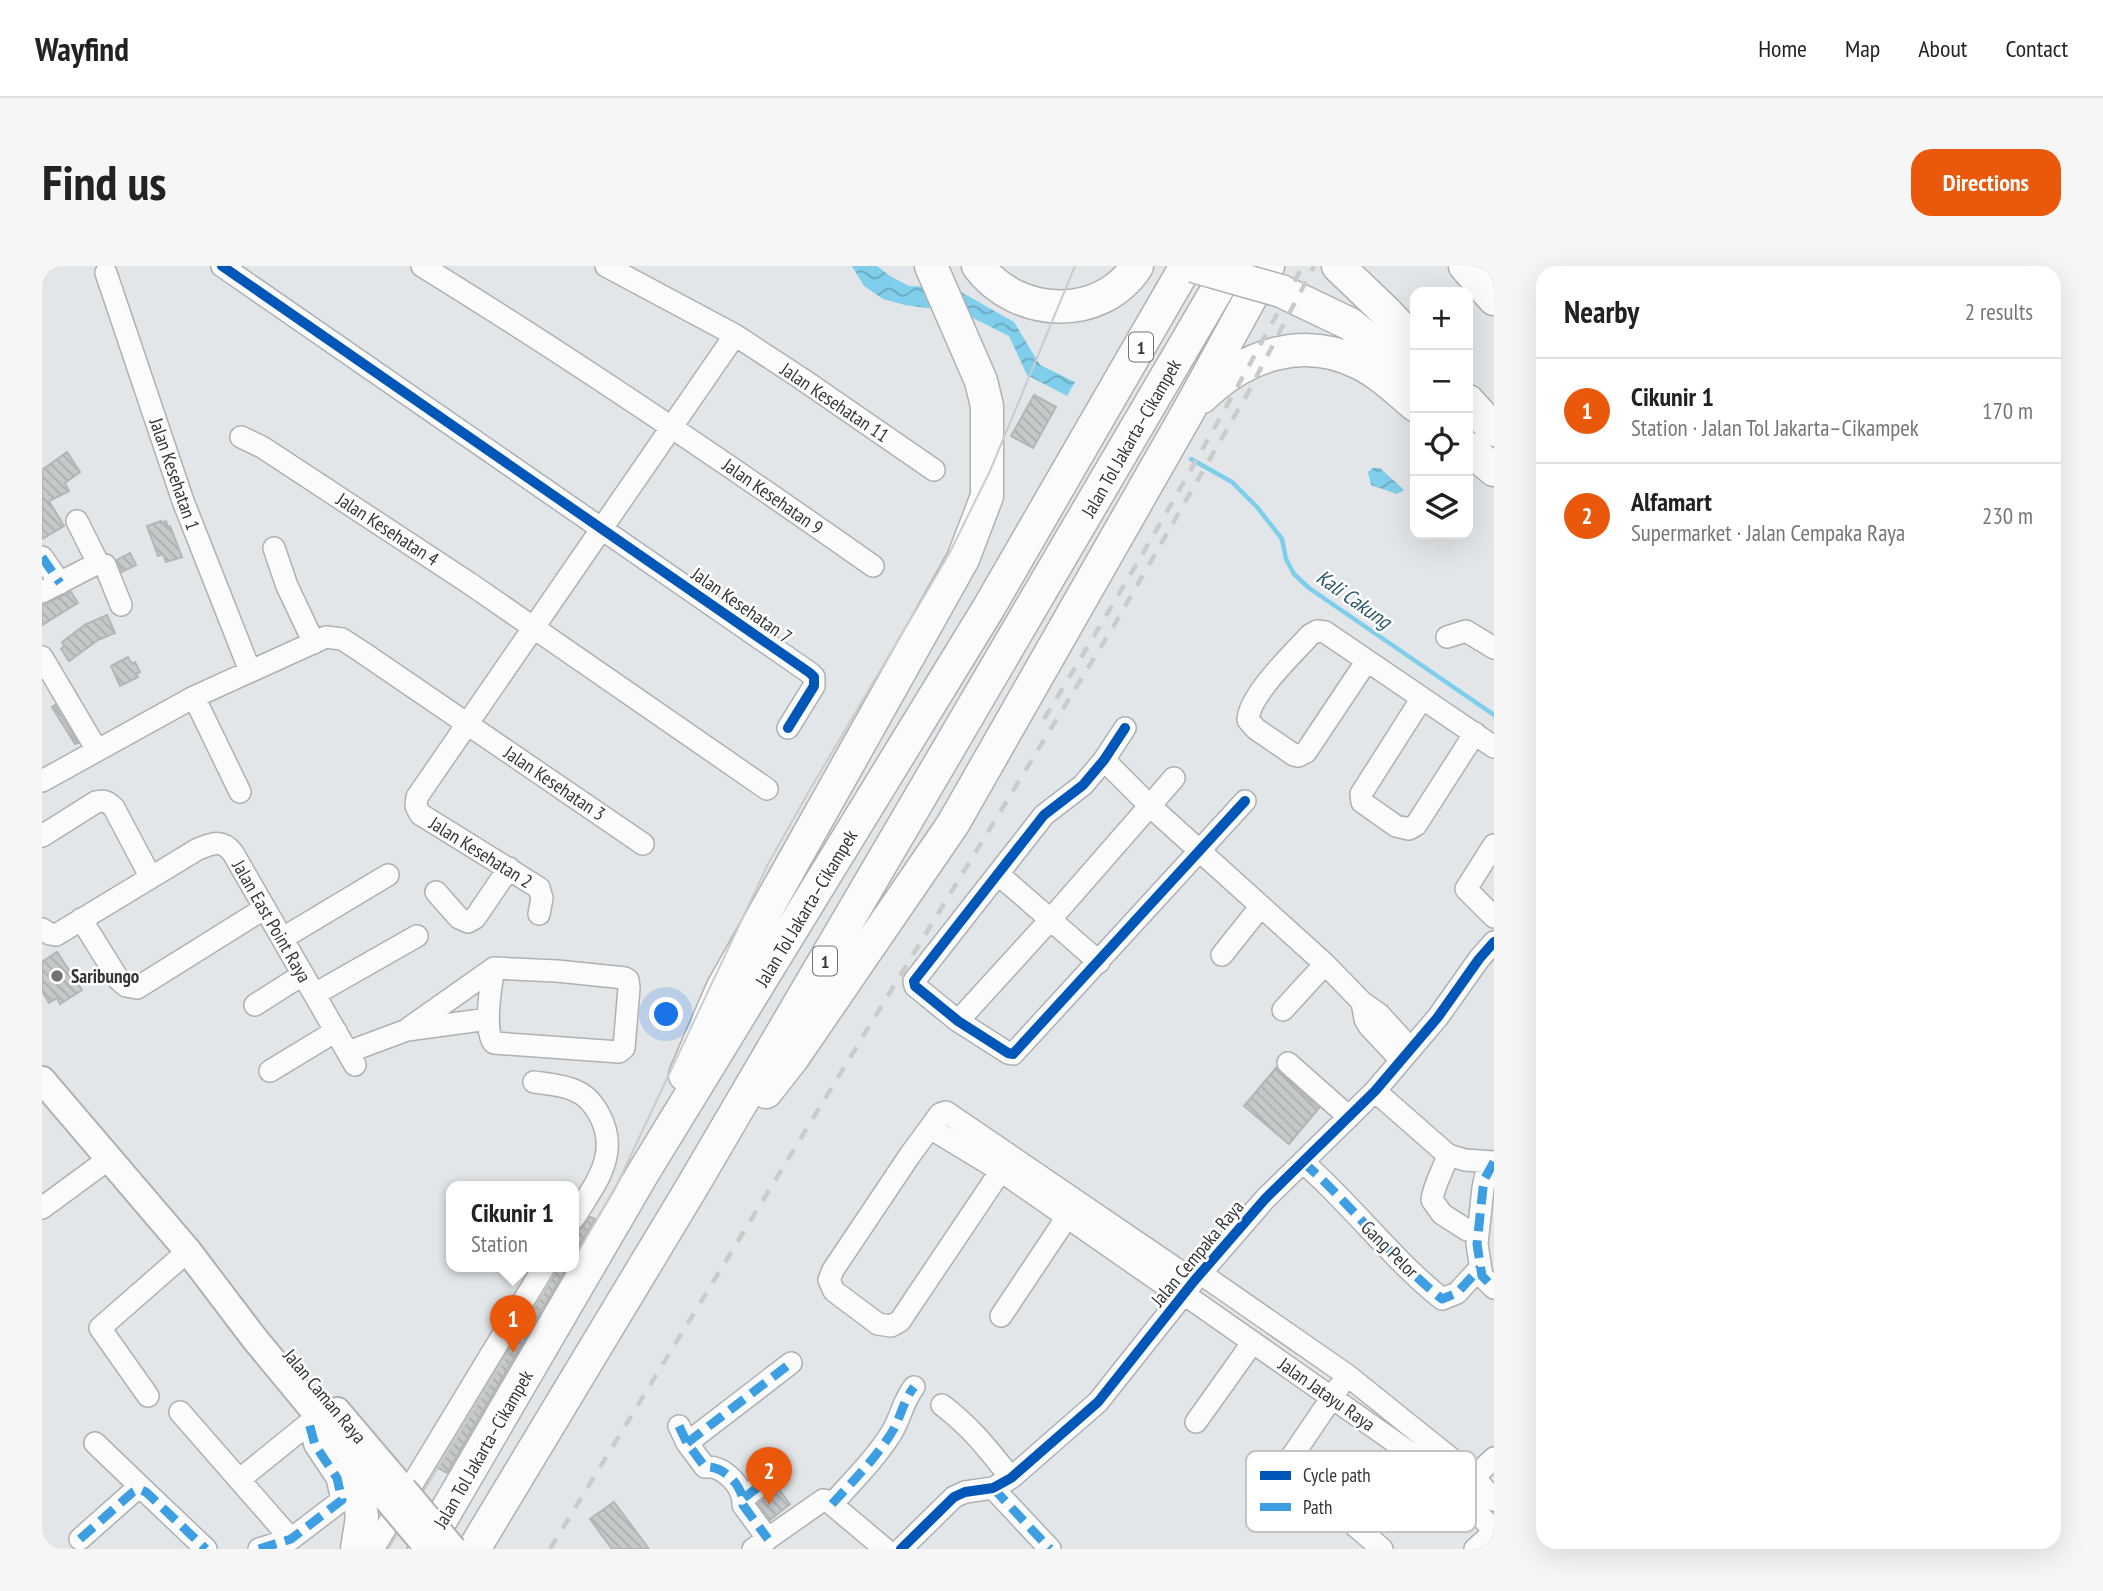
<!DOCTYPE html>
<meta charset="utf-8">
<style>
:root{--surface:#fff;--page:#f6f6f6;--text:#222;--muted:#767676;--line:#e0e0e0;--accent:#ea580c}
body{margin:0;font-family:"PT Sans Narrow",sans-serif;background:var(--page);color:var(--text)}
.controls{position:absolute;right:21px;top:21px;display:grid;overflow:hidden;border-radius:14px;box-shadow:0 7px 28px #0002}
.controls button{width:63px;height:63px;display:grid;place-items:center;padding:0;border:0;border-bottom:2px solid var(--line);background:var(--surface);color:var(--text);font:35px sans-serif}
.you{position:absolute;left:625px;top:749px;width:24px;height:24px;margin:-18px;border:5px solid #fff;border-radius:50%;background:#1a73e8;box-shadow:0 0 0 10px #1a73e833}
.badge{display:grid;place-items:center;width:46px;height:46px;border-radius:50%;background:var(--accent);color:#fff;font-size:23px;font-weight:700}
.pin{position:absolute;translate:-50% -58px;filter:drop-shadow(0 2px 4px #0008)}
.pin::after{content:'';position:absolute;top:37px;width:24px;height:21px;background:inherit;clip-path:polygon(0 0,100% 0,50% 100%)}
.popup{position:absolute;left:404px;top:915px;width:133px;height:91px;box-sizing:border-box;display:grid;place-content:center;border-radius:14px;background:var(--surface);filter:drop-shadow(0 2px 5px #0005);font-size:23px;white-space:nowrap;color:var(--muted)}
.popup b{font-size:26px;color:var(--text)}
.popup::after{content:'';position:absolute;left:50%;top:100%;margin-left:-14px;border:14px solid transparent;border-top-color:var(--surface)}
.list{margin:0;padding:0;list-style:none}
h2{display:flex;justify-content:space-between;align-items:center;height:91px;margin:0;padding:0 28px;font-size:30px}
h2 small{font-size:23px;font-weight:400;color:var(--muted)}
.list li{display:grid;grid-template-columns:46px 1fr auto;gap:21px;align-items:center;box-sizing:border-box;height:105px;padding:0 28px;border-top:2px solid var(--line)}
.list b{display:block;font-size:26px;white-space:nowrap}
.list p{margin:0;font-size:23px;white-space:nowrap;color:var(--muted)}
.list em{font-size:23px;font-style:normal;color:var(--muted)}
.icon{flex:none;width:38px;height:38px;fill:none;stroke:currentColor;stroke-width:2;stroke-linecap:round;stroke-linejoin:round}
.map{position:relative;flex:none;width:1452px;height:1283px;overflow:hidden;border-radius:21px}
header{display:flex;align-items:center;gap:42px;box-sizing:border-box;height:98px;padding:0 35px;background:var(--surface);border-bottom:2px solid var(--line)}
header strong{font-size:33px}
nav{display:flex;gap:38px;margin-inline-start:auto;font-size:24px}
.intro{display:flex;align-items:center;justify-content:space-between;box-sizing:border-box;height:168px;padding:0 42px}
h1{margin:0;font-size:49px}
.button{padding:18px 32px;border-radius:21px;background:var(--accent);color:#fff;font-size:24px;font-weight:700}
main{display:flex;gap:42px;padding:0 42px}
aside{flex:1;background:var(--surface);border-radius:21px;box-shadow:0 7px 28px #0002}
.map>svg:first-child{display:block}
.water{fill:url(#water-waves)}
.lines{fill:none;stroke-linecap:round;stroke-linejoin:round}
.stream{stroke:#7fceeb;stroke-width:4.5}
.building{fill:url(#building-back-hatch);stroke:#b3b6b7;stroke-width:2}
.minor-casing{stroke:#aeb1b2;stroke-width:24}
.major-casing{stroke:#aeb1b2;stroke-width:30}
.highway-casing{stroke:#aeb1b2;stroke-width:35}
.minor{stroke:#fbfbfc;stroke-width:21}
.major{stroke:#fbfbfc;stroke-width:26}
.highway{stroke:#fbfbfc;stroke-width:32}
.tram{stroke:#cacbcb;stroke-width:2}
.rail{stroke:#cacbcb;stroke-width:4.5;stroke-dasharray:12 12;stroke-linecap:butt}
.major-bridge-casing{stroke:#aeb1b2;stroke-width:30;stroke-linecap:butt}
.highway-bridge-casing{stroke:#aeb1b2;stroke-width:35;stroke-linecap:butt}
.major-bridge{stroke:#fbfbfc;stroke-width:26}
.highway-bridge{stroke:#fbfbfc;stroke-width:32}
.quiet{stroke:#3e9ee2;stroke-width:9;stroke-dasharray:18 9;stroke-linecap:butt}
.cycleway-casing{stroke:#fff;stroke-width:15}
.cycleway{stroke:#0057b8;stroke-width:10}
.poi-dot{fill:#717476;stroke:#fff;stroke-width:2.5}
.labels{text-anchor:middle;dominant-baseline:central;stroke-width:5;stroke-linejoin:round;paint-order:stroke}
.shield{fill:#fff;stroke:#717374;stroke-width:2}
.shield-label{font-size:18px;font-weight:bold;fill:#343738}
.street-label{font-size:19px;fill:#343738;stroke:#fff}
.poi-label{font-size:19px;font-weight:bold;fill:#343738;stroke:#fff;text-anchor:start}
.water-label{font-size:21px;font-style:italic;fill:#2c5a6c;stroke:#fff}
.key{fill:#fff;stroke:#c2c3c3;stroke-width:2}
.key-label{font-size:19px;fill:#343738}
</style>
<header>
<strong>Wayfind</strong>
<nav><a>Home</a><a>Map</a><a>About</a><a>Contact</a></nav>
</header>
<div class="intro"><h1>Find us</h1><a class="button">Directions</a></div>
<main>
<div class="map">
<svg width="1452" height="1283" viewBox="0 0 1452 1283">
<defs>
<pattern id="water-waves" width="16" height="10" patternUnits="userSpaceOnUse" patternTransform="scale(1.75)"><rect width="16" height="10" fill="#7fceeb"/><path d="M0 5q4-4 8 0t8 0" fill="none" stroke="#69a8bf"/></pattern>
<pattern id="building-back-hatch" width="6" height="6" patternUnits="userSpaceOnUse" patternTransform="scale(1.75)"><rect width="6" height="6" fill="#c6c9ca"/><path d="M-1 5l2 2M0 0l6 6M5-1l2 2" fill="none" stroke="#abadae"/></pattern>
</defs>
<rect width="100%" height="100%" fill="#e3e6e8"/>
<!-- water -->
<path class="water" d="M 810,0 L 835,0 L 848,10 L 867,20 L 912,22 L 972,56 L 998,99 L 1033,116 L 1025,130 L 985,109 L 967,70 L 921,47 L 863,39 L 841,33 L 822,20 Z
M 1331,202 L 1338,202 L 1362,224 L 1355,228 L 1329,219 L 1326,206 Z"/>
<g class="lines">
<!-- stream -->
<path class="stream" d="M 1149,193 L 1190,216 L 1215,241 L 1240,273 L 1244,293 L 1252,308 L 1267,322 L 1452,449"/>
</g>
<!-- building -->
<path class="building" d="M 992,129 L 1014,141 L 991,182 L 969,170 Z
M 25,186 L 38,206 L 23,217 L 27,225 L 7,235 L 22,260 L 0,273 L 0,204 Z
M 119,255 L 119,257 L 124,255 L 126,261 L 128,260 L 140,291 L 124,296 L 121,288 L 116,290 L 105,260 Z
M 88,287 L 94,299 L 80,306 L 75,294 Z
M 29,326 L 36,337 L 0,359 L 0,339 Z
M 65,349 L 73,367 L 56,374 L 27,395 L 19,383 L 22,380 L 20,376 L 44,358 Z
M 86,391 L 90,398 L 93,396 L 98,406 L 94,408 L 96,411 L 78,420 L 69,400 Z
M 13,439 L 36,477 L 33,478 L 10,441 Z
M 15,686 L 40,724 L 18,738 L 15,732 L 7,737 L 0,725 L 0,696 Z
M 1234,802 L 1277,842 L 1247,878 L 1202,840 Z
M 548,951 L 553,953 L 532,989 L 532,965 L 539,963 Z
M 515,1001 L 525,1001 L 405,1207 L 396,1202 L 513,1008 Z
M 736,1222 L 748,1238 L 728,1254 L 716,1238 Z
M 572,1236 L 607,1283 L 570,1283 L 548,1253 Z"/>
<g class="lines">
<!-- minor casing -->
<g class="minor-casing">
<path id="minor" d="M 180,0 L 768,407 L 772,411 L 772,420 L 746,462
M 380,0 C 534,95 683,196 831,300
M 564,0 L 693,69 L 760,113 L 892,204
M 64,7 L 141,235 L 208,405
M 199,171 L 220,181 L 427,317 L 725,523
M 35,255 L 56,297 L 63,299 L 79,339
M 232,282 L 245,320 L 272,377
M 0,291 L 18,317
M 0,326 L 56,297
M 1405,371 L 1424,365 L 1452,382
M 0,391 L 55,484
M 1324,396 L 1264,486 L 1256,490 L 1252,489 L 1214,463 L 1206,454 C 1207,429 1251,388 1268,369 L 1275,365 L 1283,366 L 1452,481
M 152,431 L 198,526
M 1380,432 L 1319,528 L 1320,536 L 1354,560 L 1367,563 L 1374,559 L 1433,467
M 1083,462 L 1062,494 L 1041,519 L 1002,549 L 872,715 L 873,720 L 916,755 L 966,787 L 971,788 L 1203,535
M 1062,494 L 1108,540 L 1283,698 L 1320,736 L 1337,748 L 1369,783
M 0,515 L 152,431 L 284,371 L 300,373 L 320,386 L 601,578
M 0,570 L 54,536 C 63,534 66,536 72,542 L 108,610
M 1452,579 L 1424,623 L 1452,651
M 956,608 L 1057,696
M 394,626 L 417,652 L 426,656 L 433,652 L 467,602
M 497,648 L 500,632 L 497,622 L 378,548 L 374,540 L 375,531 L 693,69
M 39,653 L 77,714 L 84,720 L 95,722 L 223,642
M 0,663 L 8,668 L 14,669 L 156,583 C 171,577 180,573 191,587 L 313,799
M 241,672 L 346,609
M 1180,689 L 1219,640
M 452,702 L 515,705 L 583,712 L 586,714 L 587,722 L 582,782 L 577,786 L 452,777 C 441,765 449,718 452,702 Z
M 273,728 L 375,670
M 1320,736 L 1323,753 L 1327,760 L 1359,794
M 213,739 L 260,709
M 1241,744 L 1283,698
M 916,755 L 1008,654 L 1132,512
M 367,762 L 452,702
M 306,786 L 365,764 L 446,753
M 1246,797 L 1307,851
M 228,805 L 294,765
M 492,816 C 505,818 522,819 534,825 C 544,829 552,839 557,848 C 579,888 553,918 532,952
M 1333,825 L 1406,889 L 1423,894 L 1452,896 L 1443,912 L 1441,922 L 1435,978 L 1440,1010 L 1452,1022
M 888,862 L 959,905 L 1140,1031
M 1406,889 C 1401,905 1392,918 1390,934 L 1400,948 L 1425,964
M 968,891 L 858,1055 L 849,1060 L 836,1058 L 792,1025 L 787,1014 L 791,1004 L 868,889 L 898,848 L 904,846 L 1152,1015
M 1261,896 C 1310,939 1349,992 1400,1033 L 1415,1027 L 1438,1002
M 0,942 L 68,892
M 1158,1007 L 1305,1109 L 1432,1211 L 1452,1234
M 1142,1028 L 1390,1202 L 1416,1225 L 1452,1265
M 959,1050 L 1025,951
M 106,1130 L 58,1062 L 146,985
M 900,1139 C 931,1163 945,1182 969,1212
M 138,1146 L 249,1273
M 1154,1156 L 1211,1076
M 637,1160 L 645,1177 L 663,1201 C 681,1199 702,1220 701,1239 L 726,1273
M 53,1177 L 104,1226
M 645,1177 L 749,1097
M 1240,1205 L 1303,1251 L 1340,1283
M 1432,1211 L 1452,1192
M 197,1214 L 276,1150
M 951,1222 L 1008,1283
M 1226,1231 L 1240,1205 L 1297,1121
M 702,1232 L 734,1207
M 790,1238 C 811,1215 834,1192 850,1166 C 859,1151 861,1135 872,1121
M 38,1273 L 91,1226 L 97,1223 L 104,1226 L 164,1283
M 217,1283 L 249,1273 L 300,1234 L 295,1212 L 273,1179 L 267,1157
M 331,1283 L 502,1001
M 711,1283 L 781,1234 L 786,1235 L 843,1283
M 859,1283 L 912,1231 L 923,1226 L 951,1222 L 969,1212 L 1056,1136 L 1152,1015 L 1223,933 L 1333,825 L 1396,751 L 1437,693 L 1452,676
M 1433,1283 L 1452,1266"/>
</g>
<!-- major casing -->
<g class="major-casing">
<path id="major" d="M 0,814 L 146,985 L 212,1072 L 350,1239
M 295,1145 L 361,1223"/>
</g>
<!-- highway casing -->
<g class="highway-casing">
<path id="highway" d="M 936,0 C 975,52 1059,56 1095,0
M 1296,0 L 1344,46 L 1373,77
M 1423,0 L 1452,33
M 1239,25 L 1308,58 L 1373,110
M 1160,131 C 1203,89 1261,69 1317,97 C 1338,107 1355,124 1373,139
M 1426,135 L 1452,164
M 1426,182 L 1452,204
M 643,809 L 680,723 L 921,293 L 945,230 L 945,140 L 939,115 L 889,0
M 724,826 L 750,793 L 911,558 L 1147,144 L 1226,0
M 312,1194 L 320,1251 L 315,1283
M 382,1283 L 601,907 L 946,343 L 1144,0
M 432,1283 L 650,921 L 1189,0"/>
</g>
<!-- minor -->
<use href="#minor" class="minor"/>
<!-- major -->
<use href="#major" class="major"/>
<!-- highway -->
<use href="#highway" class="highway"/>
<!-- tram -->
<path class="tram" d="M 532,992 L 573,923 L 726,598 L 766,527 L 907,288 L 948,205 L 1033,0
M 346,1283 L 468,1084 L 516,1001"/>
<!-- rail -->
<path class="rail" d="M 1002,453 C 1092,305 1178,156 1259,3
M 508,1283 L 1071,361 L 1207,125 L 1272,0"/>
<!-- major-bridge casing -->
<g class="major-bridge-casing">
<path id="major-bridge" d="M 361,1223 L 411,1283
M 350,1239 L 387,1283"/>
</g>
<!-- highway-bridge casing -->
<g class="highway-bridge-casing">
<path id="highway-bridge" d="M 1151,0 L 1239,25"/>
</g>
<!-- major-bridge -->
<use href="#major-bridge" class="major-bridge"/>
<!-- highway-bridge -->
<use href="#highway-bridge" class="highway-bridge"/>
<!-- quiet -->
<path class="quiet" d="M 0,291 L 18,317
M 1261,896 C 1310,939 1349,992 1400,1033 L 1415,1027 L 1438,1002
M 1452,896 L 1443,912 L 1441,922 L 1435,978 L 1440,1010 L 1452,1022
M 637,1160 L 645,1177 L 663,1201 C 681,1199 702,1220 701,1239 L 726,1273
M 645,1177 L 749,1097
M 951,1222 L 1008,1283
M 702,1232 L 734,1207
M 790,1238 C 811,1215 834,1192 850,1166 C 859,1151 861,1135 872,1121
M 38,1273 L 91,1226 L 97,1223 L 104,1226 L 164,1283
M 217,1283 L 249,1273 L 300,1234 L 295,1212 L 273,1179 L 267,1157"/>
<!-- cycleway casing -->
<g class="cycleway-casing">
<path id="cycleway" d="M 180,0 L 768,407 L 772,411 L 772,420 L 746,462
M 1083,462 L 1062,494 L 1041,519 L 1002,549 L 872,715 L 873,720 L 916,755 L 966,787 L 971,788 L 1203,535
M 859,1283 L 912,1231 L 923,1226 L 951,1222 L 969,1212 L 1056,1136 L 1152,1015 L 1223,933 L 1333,825 L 1396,751 L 1437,693 L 1452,676"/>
</g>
<!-- cycleway -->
<use href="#cycleway" class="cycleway"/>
</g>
<!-- markers -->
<circle class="poi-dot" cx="15" cy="710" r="7"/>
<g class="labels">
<!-- shield labels -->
<g class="shield">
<rect x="1087" y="66.5" width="24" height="29" rx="5"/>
<rect x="771" y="680.5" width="24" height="29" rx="5"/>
</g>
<g class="shield-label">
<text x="1099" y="81">1</text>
<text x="783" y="695">1</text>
</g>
<!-- street labels -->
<g class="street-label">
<text transform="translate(793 136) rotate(34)">Jalan Kesehatan 11</text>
<text transform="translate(1089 172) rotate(-60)">Jalan Tol Jakarta–Cikampek</text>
<text transform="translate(133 208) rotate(71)">Jalan Kesehatan 1</text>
<text transform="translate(731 230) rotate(35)">Jalan Kesehatan 9</text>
<text transform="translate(346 263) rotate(33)">Jalan Kesehatan 4</text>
<text transform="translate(700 339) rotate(35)">Jalan Kesehatan 7</text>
<text transform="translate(513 517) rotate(34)">Jalan Kesehatan 3</text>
<text transform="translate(439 586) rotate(32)">Jalan Kesehatan 2</text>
<text transform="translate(764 642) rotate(-59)">Jalan Tol Jakarta–Cikampek</text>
<text transform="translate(230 655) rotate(60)">Jalan East Point Raya</text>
<text transform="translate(1348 983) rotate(45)">Gang Pelor</text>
<text transform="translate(1155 987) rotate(-50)">Jalan Cempaka Raya</text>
<text transform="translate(1285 1128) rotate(35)">Jalan Jatayu Raya</text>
<text transform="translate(283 1130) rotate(50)">Jalan Caman Raya</text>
<text transform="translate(441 1183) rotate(-60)">Jalan Tol Jakarta–Cikampek</text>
</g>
<!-- poi labels -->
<g class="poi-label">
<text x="29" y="710">Saribungo</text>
</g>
<!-- water labels -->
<g class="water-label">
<text transform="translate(1312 333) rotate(35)">Kali Cakung</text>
</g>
</g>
<!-- legend -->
<rect x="1204" y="1185" width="230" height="81" rx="10" class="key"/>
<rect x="1218" y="1205" width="31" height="9" fill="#0057b8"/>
<rect x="1218" y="1237" width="31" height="8" fill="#3e9ee2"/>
<g class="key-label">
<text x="1261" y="1216">Cycle path</text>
<text x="1261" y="1248">Path</text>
</g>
</svg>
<div class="controls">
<button>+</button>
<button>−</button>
<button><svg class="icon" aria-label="locate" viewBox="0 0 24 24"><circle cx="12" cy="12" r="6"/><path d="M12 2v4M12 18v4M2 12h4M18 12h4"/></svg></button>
<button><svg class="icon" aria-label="layers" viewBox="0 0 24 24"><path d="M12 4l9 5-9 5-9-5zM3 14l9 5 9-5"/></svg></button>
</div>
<div class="you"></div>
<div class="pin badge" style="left:471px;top:1087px">1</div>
<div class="popup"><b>Cikunir 1</b>Station</div>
<div class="pin badge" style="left:727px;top:1239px">2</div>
</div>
<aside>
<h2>Nearby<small>2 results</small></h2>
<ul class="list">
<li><span class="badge">1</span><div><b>Cikunir 1</b><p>Station · Jalan Tol Jakarta–Cikampek</p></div><em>170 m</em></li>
<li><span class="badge">2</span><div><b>Alfamart</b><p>Supermarket · Jalan Cempaka Raya</p></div><em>230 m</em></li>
</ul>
</aside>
</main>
